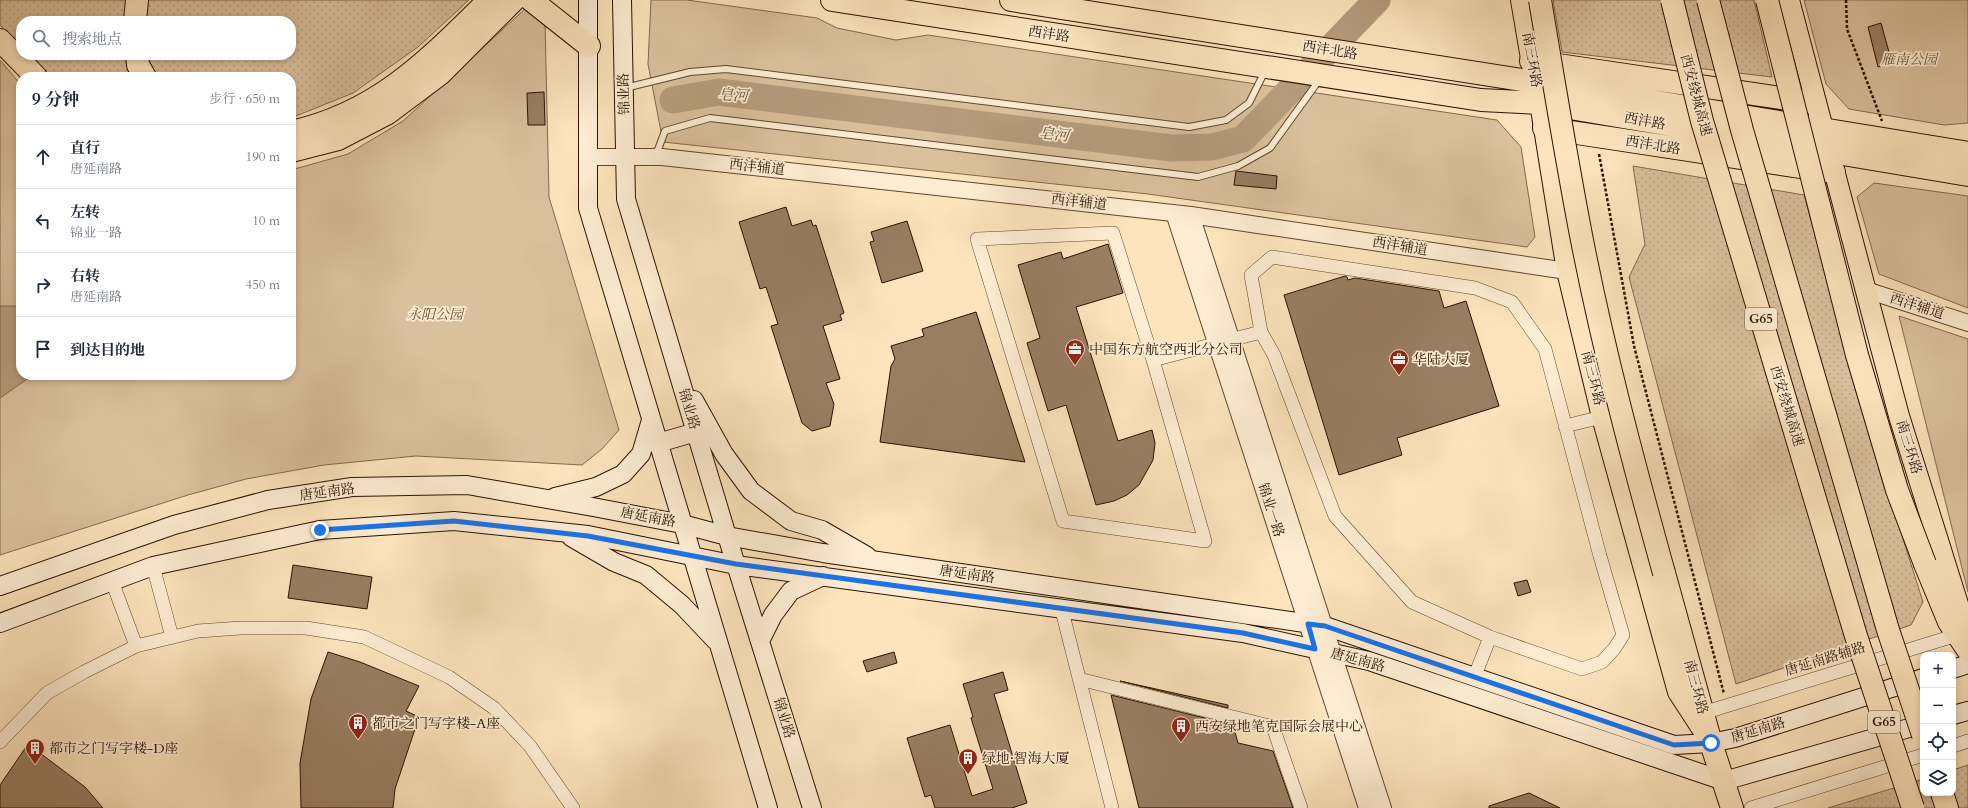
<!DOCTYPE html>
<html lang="zh">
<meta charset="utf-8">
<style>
:root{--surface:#fff;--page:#f6f6f7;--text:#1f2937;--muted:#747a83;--line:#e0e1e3}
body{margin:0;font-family:Cardo,"Noto Serif SC",serif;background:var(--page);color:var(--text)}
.controls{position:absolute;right:12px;bottom:12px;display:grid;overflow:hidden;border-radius:8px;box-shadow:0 2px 6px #0003}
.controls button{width:36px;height:36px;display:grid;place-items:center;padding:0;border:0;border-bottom:1px solid var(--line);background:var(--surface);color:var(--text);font:20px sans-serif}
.stop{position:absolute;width:12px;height:12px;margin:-9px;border:3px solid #1a73e8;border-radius:50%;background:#fff}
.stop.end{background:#1a73e8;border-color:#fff;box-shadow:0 1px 4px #0008}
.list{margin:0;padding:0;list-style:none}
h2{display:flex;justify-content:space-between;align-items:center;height:52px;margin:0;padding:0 16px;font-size:17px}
h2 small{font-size:13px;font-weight:400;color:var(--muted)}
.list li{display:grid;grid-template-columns:26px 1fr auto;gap:12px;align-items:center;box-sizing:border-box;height:64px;padding:0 16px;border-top:1px solid var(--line)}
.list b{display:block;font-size:15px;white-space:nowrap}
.list p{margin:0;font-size:13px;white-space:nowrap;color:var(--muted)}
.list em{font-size:13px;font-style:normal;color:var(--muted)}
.icon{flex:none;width:22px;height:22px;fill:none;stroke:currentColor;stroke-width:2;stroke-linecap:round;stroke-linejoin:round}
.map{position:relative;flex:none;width:1968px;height:808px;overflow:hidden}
.search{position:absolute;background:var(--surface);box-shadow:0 2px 6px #0003;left:16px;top:16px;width:280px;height:44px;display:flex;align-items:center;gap:10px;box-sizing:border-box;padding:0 14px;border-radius:16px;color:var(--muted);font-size:15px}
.panel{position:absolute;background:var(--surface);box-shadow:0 2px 6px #0003;left:16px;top:72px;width:280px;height:308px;border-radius:16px}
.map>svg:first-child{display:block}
.grass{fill:url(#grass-dots);stroke:#84684e}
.green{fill:#dac09c;stroke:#84684e}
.water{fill:#b69c7c;stroke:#7f644a}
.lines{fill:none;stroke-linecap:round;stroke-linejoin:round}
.river{stroke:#b69c7c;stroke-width:27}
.building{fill:#997e62;stroke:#2d1000}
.service-casing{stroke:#61452f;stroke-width:8}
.minor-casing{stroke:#61452f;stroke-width:14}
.tertiary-casing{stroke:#61452f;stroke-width:18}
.secondary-casing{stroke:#2d1000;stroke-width:20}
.primary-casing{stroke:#2d1000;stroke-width:22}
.trunk-casing{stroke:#2d1000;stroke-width:24}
.motorway-casing{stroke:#2d1000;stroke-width:24}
.path{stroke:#2d1000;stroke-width:2.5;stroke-dasharray:3 2;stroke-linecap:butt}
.service{stroke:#feedd3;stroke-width:6}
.minor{stroke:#feedd3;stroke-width:13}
.tertiary{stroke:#feedd3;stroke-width:16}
.secondary{stroke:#feedd3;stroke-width:18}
.primary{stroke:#fde4bc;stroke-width:20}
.trunk{stroke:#fde4bc;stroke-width:22}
.motorway{stroke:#fde4bc;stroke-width:22}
.trunk-bridge-casing{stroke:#2d1000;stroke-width:24;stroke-linecap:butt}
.motorway-bridge-casing{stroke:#2d1000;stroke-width:24;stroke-linecap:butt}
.trunk-bridge{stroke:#fde4bc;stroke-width:22}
.motorway-bridge{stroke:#fde4bc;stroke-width:22}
.route{stroke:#1a73e8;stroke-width:5}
.labels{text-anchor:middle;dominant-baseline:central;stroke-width:3.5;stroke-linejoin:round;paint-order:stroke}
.shield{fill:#feedd3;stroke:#6c523f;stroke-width:1}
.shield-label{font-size:13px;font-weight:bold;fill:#2d1000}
.street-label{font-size:14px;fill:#2d1000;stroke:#feedd3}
.park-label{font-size:14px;font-style:italic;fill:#6a4e37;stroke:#feedd3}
.poi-label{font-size:14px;fill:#2d1000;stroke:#feedd3;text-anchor:start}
.water-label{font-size:15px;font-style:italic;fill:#6b4f38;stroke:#feedd3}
</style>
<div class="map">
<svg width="1968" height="808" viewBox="0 0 1968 808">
<defs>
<pattern id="grass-dots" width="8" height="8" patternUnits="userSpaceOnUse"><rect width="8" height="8" fill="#dac09c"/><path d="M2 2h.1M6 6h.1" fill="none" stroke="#bba485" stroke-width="1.8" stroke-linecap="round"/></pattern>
</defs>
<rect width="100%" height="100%" fill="#fde4bc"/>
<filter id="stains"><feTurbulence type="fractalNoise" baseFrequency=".005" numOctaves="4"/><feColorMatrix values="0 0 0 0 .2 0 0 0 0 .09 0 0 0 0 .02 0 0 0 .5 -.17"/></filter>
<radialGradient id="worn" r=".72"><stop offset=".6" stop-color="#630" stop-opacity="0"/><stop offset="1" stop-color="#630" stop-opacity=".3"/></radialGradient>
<!-- grass -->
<path class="grass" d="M 0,0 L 133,0 L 128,21 L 21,21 L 21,49 L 0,25 Z
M 148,0 L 469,0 L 418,47 L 353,93 L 291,118 L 291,77 L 156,77 L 147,55 L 291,55 L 291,21 L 144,21 L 145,9 Z
M 1553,0 L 1754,0 L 1772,77 L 1562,52 Z
M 26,55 L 130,55 L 136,77 L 46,77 Z
M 1633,166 L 1804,195 L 1872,441 L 1923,602 L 1911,625 L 1736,684 L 1629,277 L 1645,244 Z
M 1968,765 L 1968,808 L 1828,808 L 1923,779 L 1923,793 L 1953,793 L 1953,770 Z"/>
<!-- green -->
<path class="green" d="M 651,0 L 687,0 L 817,18 L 837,28 L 896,40 L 928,35 L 1497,120 L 1521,147 L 1535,237 L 1527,247 L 1148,194 L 663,142 L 648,64 Z
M 1804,0 L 1968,0 L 1968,123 L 1944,125 L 1849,109 L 1826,84 Z
M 526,8 L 545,22 L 549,197 L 619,430 L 602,449 L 582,465 L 416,456 L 324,465 L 246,479 L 188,495 L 0,555 L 0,60 L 21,85 L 21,375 L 291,375 L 291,170 L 348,154 L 403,121 Z
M 1874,183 L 1968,196 L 1968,308 L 1879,274 L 1857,197 Z
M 1899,316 L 1968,339 L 1968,592 Z"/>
<!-- water -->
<path class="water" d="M 0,306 L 21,306 L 21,375 L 33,375 L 0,398 Z"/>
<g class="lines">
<!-- river -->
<path class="river" d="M 673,100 L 719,92 L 1171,148 L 1212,147 L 1243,139 L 1377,0"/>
</g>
<!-- building -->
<path class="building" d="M 1881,23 L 1892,63 L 1878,67 L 1868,27 Z
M 544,92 L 545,125 L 528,125 L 527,93 Z
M 1236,171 L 1277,176 L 1276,189 L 1234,185 Z
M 786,207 L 792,226 L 811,220 L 813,226 L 816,225 L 844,313 L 840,315 L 842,320 L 823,326 L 840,379 L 826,383 L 834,404 L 830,426 L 812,431 L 802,423 L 771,326 L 778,324 L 766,287 L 760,289 L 739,222 Z
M 907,221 L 923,271 L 882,283 L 870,242 L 874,241 L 871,232 Z
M 1108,244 L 1123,293 L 1076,307 L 1118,441 L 1152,430 L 1155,443 L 1153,460 L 1139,485 L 1127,495 L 1114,501 L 1096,505 L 1066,405 L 1048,411 L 1027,343 L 1040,338 L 1018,265 L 1061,252 L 1063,259 Z
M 1345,276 L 1347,277 L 1348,280 L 1355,278 L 1439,291 L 1444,308 L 1466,301 L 1499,406 L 1397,438 L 1402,455 L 1339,475 L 1284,295 Z
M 976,312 L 1025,462 L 880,442 L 891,366 L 895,359 L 891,346 L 924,336 L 922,329 Z
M 293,565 L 372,577 L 367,609 L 288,598 Z
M 1527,580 L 1531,592 L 1518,596 L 1514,583 Z
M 328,652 L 360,662 L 419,686 L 406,711 L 419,717 L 395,789 L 393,808 L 301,808 L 300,763 L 311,699 Z
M 894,652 L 897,663 L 867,672 L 863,661 Z
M 1003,672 L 1008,690 L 994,694 L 1027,803 L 1012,808 L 935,808 L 931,795 L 925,797 L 907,738 L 950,725 L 972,796 L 993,789 L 971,718 L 973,717 L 963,684 Z
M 1120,681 L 1228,705 L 1228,708 Z
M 1111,695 L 1233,725 L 1238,743 L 1273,751 L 1293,808 L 1139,808 Z
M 28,744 L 85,787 L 103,808 L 0,808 L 0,785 Z
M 1529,793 L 1560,808 L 1489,808 L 1489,806 Z"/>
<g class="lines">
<!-- service casing -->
<g class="service-casing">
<path id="service" d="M 625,88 L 690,72 L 726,69 L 1189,127 L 1226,120 L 1249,103 L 1265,71
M 656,155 L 665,131 L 710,118 L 1198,177 L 1238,166 L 1270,148 L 1320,79"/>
</g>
<!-- minor casing -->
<g class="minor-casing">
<path id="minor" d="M 1272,257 L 1475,288 L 1512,302 L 1545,349 L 1600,556 L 1623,635 L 1614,649 L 1602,662 L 1582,669 L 1490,637 L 1412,602 L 1335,516 L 1274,355 L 1261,332 L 1251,275 Z
M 1153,360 L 1205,541 L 1063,521 L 977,239 L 1113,233 L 1153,360 L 1261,332
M 1565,426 L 1602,417
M 153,566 L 172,637
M 112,581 L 136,646
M 1061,607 L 1112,808
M 1474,678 L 1490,637
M 1079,679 L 1273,727 L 1301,808
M 1703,713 L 1957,635
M 0,742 L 47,693 L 84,672 L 136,646 L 198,631 L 241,628 L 306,628 L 364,637 L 449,677 L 494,708 L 530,746 L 573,808
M 1953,746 L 1968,741
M 1751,808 L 1923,755"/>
</g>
<!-- tertiary casing -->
<g class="tertiary-casing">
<path id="tertiary" d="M 588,157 L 662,157 L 1191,215 L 1567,271
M 1174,213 L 1367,808
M 1191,215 L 1383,808
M 1866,290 L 1968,323"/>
</g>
<!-- secondary casing -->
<g class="secondary-casing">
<path id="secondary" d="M 588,0 L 588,208 L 768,808
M 622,0 L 626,199 L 727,536 L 812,808
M 694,400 L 724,454 L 751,491 L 791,521 L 822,530 L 867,556
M 658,443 L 696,432
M 555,497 L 596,487 L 623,474 L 641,454 L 651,420
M 571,537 L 614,562 L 646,575 L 682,605 L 716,641
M 0,586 L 174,525 L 268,500 L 352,487 L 467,485 L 593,507 L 682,524 L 727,536 L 823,553 L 1325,626 L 1674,745 L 1711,743 L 1735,738 L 1923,678
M 0,623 L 153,566 L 320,530 L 454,521 L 588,535 L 736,565 L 1243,633 L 1369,661 L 1724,781 L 1923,724
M 760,641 L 773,615 L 791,591 L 823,576
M 1953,669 L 1968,664
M 1953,715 L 1968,711"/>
</g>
<!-- primary casing -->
<g class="primary-casing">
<path id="primary" d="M 1521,0 L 1535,82 L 1540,103 L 1567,271 L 1602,417 L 1678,692 L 1706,735
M 1789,0 L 1899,416 L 1968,636"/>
</g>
<!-- trunk casing -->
<g class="trunk-casing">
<path id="trunk" d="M 531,0 L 589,46
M 832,0 L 1481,100 L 1540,103 L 1968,175
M 1011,0 L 1535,82 L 1968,153
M 135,21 L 137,0
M 0,40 L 36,77
M 137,55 L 138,65 L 145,77
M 1531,61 L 1815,103
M 1544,128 L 1834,172
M 291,132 C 378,113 428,60 489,0
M 291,151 L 338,139 L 388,113 L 440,74 L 514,0
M 1925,564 L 1949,622 L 1968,650
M 1664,573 L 1711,743 L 1732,808"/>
</g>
<!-- motorway casing -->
<g class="motorway-casing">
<path id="motorway" d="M 1942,793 L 1947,808"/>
</g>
<!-- path -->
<path class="path" d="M 1846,0 L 1847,29 L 1882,121
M 1599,154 L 1634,346 L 1724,694"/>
<!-- service -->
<use href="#service" class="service"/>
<!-- minor -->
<use href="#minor" class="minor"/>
<!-- tertiary -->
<use href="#tertiary" class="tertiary"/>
<!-- secondary -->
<use href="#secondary" class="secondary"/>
<!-- primary -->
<use href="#primary" class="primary"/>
<!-- trunk -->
<use href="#trunk" class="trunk"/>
<!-- motorway -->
<use href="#motorway" class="motorway"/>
<!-- trunk-bridge casing -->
<g class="trunk-bridge-casing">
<path id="trunk-bridge" d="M 1540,0 C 1553,78 1566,157 1581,235 C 1603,349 1633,461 1664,573
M 1767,0 L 1857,355 L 1897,490 L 1925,564"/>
</g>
<!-- motorway-bridge casing -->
<g class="motorway-bridge-casing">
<path id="motorway-bridge" d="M 1672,0 L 1702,121 L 1856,636 L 1913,808
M 1708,0 L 1742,130 L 1888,630 L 1923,735"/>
</g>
<!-- trunk-bridge -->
<use href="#trunk-bridge" class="trunk-bridge"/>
<!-- motorway-bridge -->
<use href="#motorway-bridge" class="motorway-bridge"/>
</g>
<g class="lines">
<!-- route -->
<path class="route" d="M 320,530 L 454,521 L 588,536 L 736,564 L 1243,633 L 1315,649 L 1308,624 L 1325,626 L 1674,745 L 1711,743"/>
</g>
<!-- icons -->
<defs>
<g id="office-pin" transform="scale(1)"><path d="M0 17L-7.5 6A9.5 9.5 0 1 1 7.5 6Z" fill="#8f2418" stroke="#feedd3"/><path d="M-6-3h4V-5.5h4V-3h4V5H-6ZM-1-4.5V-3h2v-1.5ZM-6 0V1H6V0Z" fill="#fff"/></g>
<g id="building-pin" transform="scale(1)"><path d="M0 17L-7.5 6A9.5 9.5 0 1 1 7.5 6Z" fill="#8f2418" stroke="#feedd3"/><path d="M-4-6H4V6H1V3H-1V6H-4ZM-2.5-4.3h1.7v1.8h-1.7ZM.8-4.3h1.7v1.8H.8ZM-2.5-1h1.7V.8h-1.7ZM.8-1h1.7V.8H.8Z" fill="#fff"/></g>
</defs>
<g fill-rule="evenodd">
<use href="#office-pin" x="1075" y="349"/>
<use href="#office-pin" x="1399" y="359"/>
<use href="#building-pin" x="358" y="723"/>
<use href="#building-pin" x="1181" y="726"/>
<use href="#building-pin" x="35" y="748"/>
<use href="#building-pin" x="968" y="758"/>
</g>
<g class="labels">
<!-- shield labels -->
<g class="shield">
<rect x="1745" y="308" width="32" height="22" rx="3"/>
<rect x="1868" y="711" width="32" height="22" rx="3"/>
</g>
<g class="shield-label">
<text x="1761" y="319">G65</text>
<text x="1884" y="722">G65</text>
</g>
<!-- street labels -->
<g class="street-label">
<text transform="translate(1049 34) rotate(9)">西沣路</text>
<text transform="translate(1330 50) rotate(9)">西沣北路</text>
<text transform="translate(1532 60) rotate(80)">南三环路</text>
<text transform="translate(624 94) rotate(-92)">锦业路</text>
<text transform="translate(1696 95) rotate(75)">西安绕城高速</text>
<text transform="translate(1645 121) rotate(10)">西沣路</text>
<text transform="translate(1653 145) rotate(9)">西沣北路</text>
<text transform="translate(757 167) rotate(6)">西沣辅道</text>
<text transform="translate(1079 202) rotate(6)">西沣辅道</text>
<text transform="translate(1400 246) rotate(9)">西沣辅道</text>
<text transform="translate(1917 306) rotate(18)">西沣辅道</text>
<text transform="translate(1593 378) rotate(76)">南三环路</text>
<text transform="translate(1787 406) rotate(73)">西安绕城高速</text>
<text transform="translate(689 409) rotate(73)">锦业路</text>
<text transform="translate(1909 447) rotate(73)">南三环路</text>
<text transform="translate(327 492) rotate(-8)">唐延南路</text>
<text transform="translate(1271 510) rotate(72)">锦业一路</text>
<text transform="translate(648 517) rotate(11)">唐延南路</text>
<text transform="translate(967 574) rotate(8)">唐延南路</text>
<text transform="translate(1825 659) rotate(-17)">唐延南路辅路</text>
<text transform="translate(1358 660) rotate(15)">唐延南路</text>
<text transform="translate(1696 687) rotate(75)">南三环路</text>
<text transform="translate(784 718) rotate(73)">锦业路</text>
<text transform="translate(1758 730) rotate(-17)">唐延南路</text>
</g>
<!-- park labels -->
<g class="park-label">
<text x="1909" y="59">雁南公园</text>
<text x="435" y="314">永阳公园</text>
</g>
<!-- poi labels -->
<g class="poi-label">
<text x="1089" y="349">中国东方航空西北分公司</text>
<text x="1413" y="359">华陆大厦</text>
<text x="372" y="723">都市之门写字楼-A座</text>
<text x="1195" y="726">西安绿地笔克国际会展中心</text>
<text x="49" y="748">都市之门写字楼-D座</text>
<text x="982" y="758">绿地·智海大厦</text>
</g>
<!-- water labels -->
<g class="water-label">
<text transform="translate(733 95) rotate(4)">皂河</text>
<text transform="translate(1054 134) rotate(7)">皂河</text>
</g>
</g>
<rect width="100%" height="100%" filter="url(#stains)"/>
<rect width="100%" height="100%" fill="url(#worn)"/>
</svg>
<div class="controls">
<button>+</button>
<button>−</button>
<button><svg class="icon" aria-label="locate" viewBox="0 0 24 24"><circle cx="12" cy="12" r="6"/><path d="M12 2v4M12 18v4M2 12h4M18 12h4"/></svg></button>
<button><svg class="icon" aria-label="layers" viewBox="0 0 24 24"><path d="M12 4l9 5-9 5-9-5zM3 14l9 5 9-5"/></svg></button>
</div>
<div class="stop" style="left:1711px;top:743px"></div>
<div class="stop end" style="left:320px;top:530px"></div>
<div class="search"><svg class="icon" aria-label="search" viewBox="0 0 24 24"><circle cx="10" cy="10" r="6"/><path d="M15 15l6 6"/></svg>搜索地点</div>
<section class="panel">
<h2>9 分钟<small>步行 · 650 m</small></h2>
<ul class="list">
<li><svg class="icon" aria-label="ahead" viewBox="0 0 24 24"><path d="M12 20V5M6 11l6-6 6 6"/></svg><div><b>直行</b><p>唐延南路</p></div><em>190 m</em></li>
<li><svg class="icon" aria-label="left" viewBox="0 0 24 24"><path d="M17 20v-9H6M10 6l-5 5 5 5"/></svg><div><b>左转</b><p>锦业一路</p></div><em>10 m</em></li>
<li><svg class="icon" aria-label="right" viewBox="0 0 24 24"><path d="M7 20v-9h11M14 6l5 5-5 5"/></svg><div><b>右转</b><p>唐延南路</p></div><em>450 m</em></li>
<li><svg class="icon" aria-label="arrive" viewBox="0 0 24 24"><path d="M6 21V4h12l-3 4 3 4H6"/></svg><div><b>到达目的地</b></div></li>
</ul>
</section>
</div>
